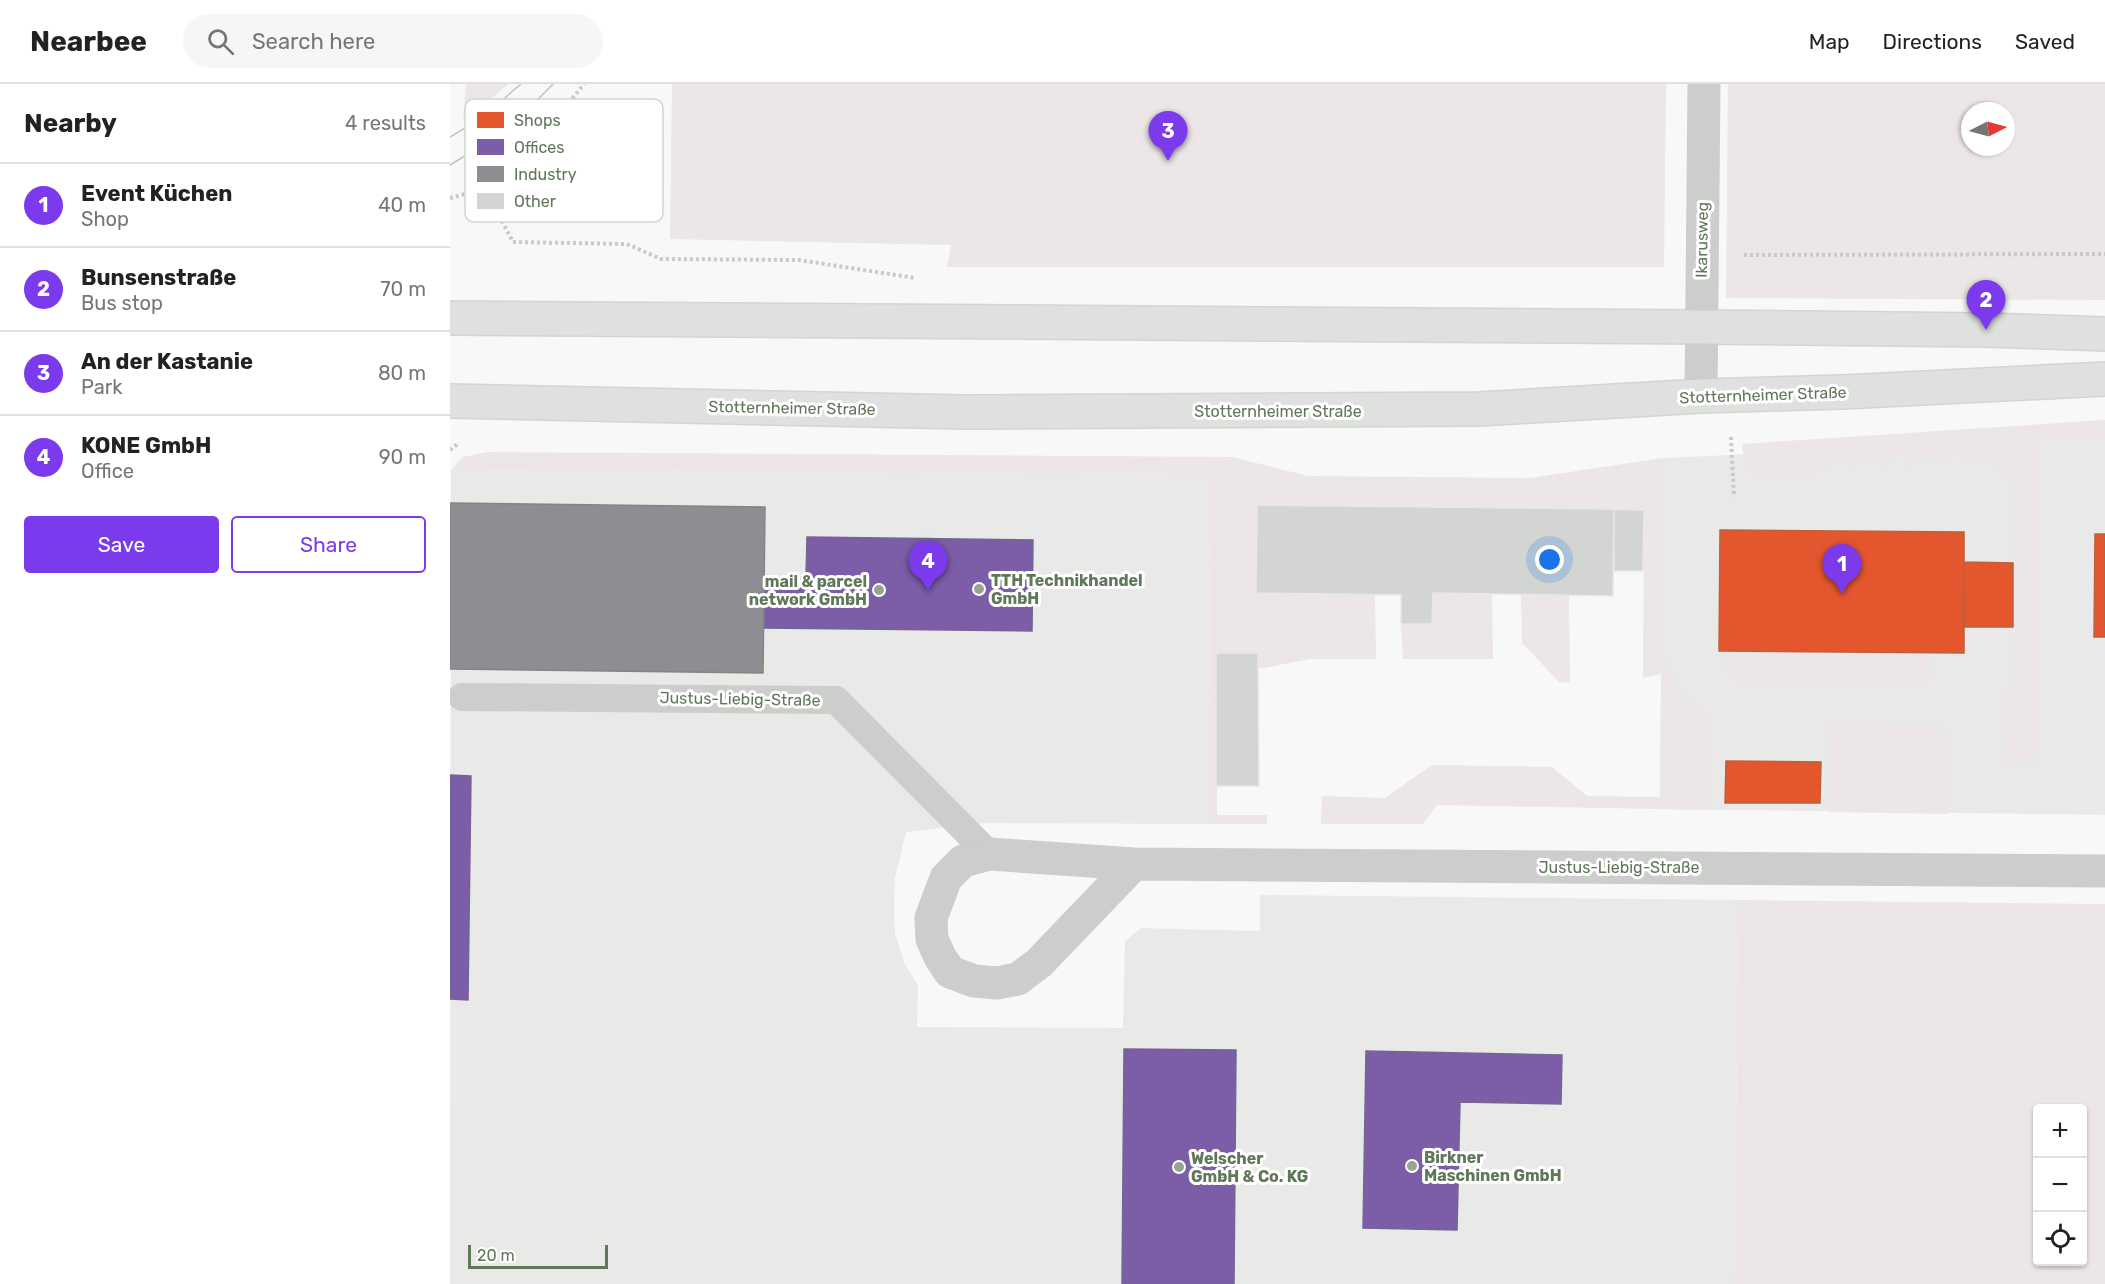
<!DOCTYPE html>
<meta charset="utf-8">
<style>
:root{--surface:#fff;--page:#f6f6f6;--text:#222;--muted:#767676;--line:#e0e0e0;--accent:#7c3aed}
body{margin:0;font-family:Rubik,sans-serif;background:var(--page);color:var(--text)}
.controls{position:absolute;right:18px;bottom:18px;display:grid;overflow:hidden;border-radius:6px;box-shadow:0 2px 4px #0004}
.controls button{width:54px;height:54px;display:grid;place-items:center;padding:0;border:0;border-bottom:2px solid var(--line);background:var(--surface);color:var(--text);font:30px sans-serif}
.compass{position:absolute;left:1511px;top:18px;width:54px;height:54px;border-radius:50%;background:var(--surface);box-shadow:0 2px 4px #0004;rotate:84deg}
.scale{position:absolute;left:18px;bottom:15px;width:140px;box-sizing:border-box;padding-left:6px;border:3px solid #5f7859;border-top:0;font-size:16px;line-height:21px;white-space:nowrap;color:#5f7859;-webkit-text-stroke:4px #fff;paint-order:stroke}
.you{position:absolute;left:1100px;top:476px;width:21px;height:21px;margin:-15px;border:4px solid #fff;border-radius:50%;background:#1a73e8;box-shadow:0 0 0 9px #1a73e833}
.badge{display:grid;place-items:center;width:39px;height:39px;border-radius:50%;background:var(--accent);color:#fff;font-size:20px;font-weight:700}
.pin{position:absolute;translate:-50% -50px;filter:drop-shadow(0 2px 3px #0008)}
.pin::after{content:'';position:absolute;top:32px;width:21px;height:18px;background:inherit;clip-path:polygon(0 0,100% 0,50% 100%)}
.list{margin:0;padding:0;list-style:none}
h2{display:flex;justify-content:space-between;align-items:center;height:78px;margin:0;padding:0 24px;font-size:26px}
h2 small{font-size:20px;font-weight:400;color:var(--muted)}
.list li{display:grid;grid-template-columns:39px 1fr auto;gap:18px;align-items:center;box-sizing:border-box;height:84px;padding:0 24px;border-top:2px solid var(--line)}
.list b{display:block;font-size:22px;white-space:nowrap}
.list p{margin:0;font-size:20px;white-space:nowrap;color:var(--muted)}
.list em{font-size:20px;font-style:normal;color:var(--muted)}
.actions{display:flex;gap:12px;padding:18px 24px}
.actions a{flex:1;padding:14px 0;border:2px solid var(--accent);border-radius:6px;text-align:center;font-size:21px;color:var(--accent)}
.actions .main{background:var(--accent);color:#fff}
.icon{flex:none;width:33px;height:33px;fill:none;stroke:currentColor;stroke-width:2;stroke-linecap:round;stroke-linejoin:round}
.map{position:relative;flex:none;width:1655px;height:1200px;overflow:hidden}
header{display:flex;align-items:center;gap:36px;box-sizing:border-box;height:84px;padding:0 30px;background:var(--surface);border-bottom:2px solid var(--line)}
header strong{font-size:28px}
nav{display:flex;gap:33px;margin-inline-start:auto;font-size:21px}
.search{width:420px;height:54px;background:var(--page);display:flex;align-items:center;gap:15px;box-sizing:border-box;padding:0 21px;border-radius:33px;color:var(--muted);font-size:22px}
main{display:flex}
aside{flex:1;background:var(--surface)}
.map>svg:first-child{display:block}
.built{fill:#e9eae8}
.green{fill:#ece6e6;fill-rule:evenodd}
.shops{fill:#e4572e;stroke:#bc613b;stroke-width:1.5}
.offices{fill:#7b5ea7;stroke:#736690;stroke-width:1.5}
.industry{fill:#8d8d92;stroke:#7f8781;stroke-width:1.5}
.building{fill:#d3d5d3;stroke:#e8e8e8;stroke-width:1.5}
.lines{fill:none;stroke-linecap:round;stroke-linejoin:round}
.secondary-casing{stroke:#d3d5d3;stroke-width:36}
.path{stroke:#c8cac8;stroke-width:4;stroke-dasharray:3 3;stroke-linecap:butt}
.lane{stroke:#cbceca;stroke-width:28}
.street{stroke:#cbceca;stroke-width:33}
.secondary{stroke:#dfe1df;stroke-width:33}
.tram{stroke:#c2c4c1;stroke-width:1.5}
.poi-dot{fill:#95a591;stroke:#fff;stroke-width:2}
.labels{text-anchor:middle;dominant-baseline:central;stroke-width:6;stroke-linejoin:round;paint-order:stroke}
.street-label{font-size:16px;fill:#5f7859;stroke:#fff}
.poi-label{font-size:16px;font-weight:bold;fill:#5f7859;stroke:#fff;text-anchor:start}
.key{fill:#fff;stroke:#cfd6cd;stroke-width:1.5}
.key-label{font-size:16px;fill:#5f7859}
</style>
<header>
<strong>Nearbee</strong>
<div class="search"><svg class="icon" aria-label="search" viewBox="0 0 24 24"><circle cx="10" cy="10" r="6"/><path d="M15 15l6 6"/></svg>Search here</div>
<nav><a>Map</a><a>Directions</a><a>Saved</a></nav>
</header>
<main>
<aside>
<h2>Nearby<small>4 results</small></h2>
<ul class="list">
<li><span class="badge">1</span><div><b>Event Küchen</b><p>Shop</p></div><em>40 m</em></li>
<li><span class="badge">2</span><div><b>Bunsenstraße</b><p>Bus stop</p></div><em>70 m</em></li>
<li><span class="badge">3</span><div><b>An der Kastanie</b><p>Park</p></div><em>80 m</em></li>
<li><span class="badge">4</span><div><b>KONE GmbH</b><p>Office</p></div><em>90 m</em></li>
</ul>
<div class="actions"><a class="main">Save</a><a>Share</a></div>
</aside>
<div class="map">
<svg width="1655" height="1200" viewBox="0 0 1655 1200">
<rect width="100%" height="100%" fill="#f8f8f8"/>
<!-- built -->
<path class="built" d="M 1655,354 L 1655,731 L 1210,725 L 1213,374 Z
M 1,386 L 760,391 L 759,740 L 536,739 L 456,748 L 445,794 L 444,822 L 445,850 L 454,878 L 468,902 L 467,943 L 673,944 L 675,857 L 691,844 L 810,847 L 810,811 L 1288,816 L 1285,1200 L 0,1200 Z"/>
<!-- green -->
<path class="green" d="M 16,0 L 59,0 L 13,37 Z
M 222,0 L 1216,0 L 1214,183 L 497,183 L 501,161 L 220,155 Z
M 1278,0 L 1655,0 L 1655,216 L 1276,214 ZM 1520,27 L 1556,27 L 1556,63 L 1520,63 Z
M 1655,336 L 1655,354 L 1590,357 L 1587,677 L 1555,677 L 1554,614 L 1564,606 L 1564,402 L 1536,365 L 1519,378 L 1509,365 L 1491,379 L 1480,366 L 1461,381 L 1450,368 L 1432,382 L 1421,368 L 1401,384 L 1389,369 L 1360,392 L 1310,394 L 1295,381 L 1292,360 Z
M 38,368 L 782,373 L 858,392 L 1080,394 L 1213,374 L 1212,565 L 1227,604 L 1250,627 L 1260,631 L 1259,726 L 987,721 L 973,740 L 871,740 L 872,712 L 935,714 L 982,681 L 1102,683 L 1137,712 L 1210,713 L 1211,590 L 1193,594 L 1194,426 L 807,421 L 806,509 L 925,511 L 926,575 L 860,575 L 809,585 L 808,569 L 766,569 L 767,731 L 817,731 L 817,740 L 759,740 L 760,391 L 1,386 L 13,373 Z
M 983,509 L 1042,510 L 1043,575 L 953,575 L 951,540 L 982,540 Z
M 1071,511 L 1119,511 L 1120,599 L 1109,598 L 1072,559 Z
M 1269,567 L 1480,569 L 1479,594 L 1471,602 L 1293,601 C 1279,592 1274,583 1269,567 Z
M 1379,640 L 1489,641 L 1498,652 L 1497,730 L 1379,728 Z
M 1288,816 L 1655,820 L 1655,1200 L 1285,1200 ZM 1588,1024 L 1632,1024 L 1632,1178 L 1588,1178 Z"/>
<!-- shops -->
<path class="shops" d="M 1270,446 L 1514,448 L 1514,569 L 1269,567 Z
M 1645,450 L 1655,450 L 1655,553 L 1644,553 Z
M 1514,478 L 1563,479 L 1563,543 L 1513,543 Z
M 1276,677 L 1371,678 L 1370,719 L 1275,719 Z"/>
<!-- offices -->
<path class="offices" d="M 357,453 L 583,456 L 582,547 L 313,544 L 314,493 L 356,493 Z
M 0,691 L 21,692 L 18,916 L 0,915 Z
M 674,965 L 786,966 L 784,1200 L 672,1200 Z
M 916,967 L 1112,971 L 1111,1020 L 1010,1018 L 1007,1146 L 913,1144 Z"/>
<!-- industry -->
<path class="industry" d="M 0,419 L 315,423 L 313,589 L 0,585 Z"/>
<!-- building -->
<path class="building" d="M 807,421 L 1164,425 L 1163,512 L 983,509 L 982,540 L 951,540 L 951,511 L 806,509 Z
M 1164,425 L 1194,426 L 1193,487 L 1164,487 Z
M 766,569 L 808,569 L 809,702 L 766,702 Z"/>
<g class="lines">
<!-- secondary casing -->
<g class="secondary-casing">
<path id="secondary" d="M 0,234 L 1252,243 L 1536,246 L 1655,250
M 0,317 L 515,328 L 1029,325 L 1251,312 L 1393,308 L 1655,295"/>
</g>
<!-- path -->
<path class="path" d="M 35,105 L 63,158 L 177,160 L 211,175 L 349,176 L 465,194
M 0,114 L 35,105 L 113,26 L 134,0
M 1294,171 L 1655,170
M 1281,353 L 1284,413
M 0,366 L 9,359"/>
<!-- lane -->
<path class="lane" d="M 12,613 L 386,616 L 539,770"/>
<!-- street -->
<path class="street" d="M 1251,312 L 1254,0
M 684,780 L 589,879 L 568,895 L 547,899 L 524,897 L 500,888 L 490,873 L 482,855 L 481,834 L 496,794 L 513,777 L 539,770 L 684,780 L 1655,787"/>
<!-- secondary -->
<use href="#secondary" class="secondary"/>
<!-- tram -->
<path class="tram" d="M 0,53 L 30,35 L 71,0
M 0,81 L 59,45 L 103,0"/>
</g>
<!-- markers -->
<g class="poi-dot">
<circle cx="529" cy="505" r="6"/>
<circle cx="429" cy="506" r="6"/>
<circle cx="962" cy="1082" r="6"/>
<circle cx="729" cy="1083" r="6"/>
</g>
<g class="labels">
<!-- street labels -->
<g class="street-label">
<text transform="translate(1252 156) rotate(-89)">Ikarusweg</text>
<text transform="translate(1313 311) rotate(-2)">Stotternheimer Straße</text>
<text transform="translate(342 324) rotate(1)">Stotternheimer Straße</text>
<text x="828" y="327">Stotternheimer Straße</text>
<text transform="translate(290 615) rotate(1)">Justus-Liebig-Straße</text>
<text x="1169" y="783">Justus-Liebig-Straße</text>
</g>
<!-- poi labels -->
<g class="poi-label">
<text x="541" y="496">TTH Technikhandel<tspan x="541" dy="18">GmbH</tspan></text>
<text x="417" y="497" text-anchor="end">mail &amp; parcel<tspan x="417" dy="18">network GmbH</tspan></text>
<text x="974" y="1073">Birkner<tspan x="974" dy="18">Maschinen GmbH</tspan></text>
<text x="741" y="1074">Welscher<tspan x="741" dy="18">GmbH &amp; Co. KG</tspan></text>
</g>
</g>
<!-- legend -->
<rect x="15" y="15" width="198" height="123" rx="9" class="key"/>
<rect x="27" y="28" width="27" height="16" fill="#e4572e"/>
<rect x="27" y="55" width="27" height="16" fill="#7b5ea7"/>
<rect x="27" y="82" width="27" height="16" fill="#8d8d92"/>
<rect x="27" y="109" width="27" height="16" fill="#d3d5d3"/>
<g class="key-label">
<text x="64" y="42">Shops</text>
<text x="64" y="69">Offices</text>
<text x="64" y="96">Industry</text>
<text x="64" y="123">Other</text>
</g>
</svg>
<div class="controls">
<button>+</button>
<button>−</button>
<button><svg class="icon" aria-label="locate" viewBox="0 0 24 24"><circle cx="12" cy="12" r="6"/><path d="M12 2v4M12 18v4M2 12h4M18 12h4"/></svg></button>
</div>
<svg class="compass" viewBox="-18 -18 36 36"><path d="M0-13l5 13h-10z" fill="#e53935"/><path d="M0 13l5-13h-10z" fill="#767676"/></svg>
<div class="scale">20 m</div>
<div class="you"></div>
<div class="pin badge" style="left:1392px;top:510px">1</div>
<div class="pin badge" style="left:1536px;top:246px">2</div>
<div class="pin badge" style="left:718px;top:77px">3</div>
<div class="pin badge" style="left:478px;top:507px">4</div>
</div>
</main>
